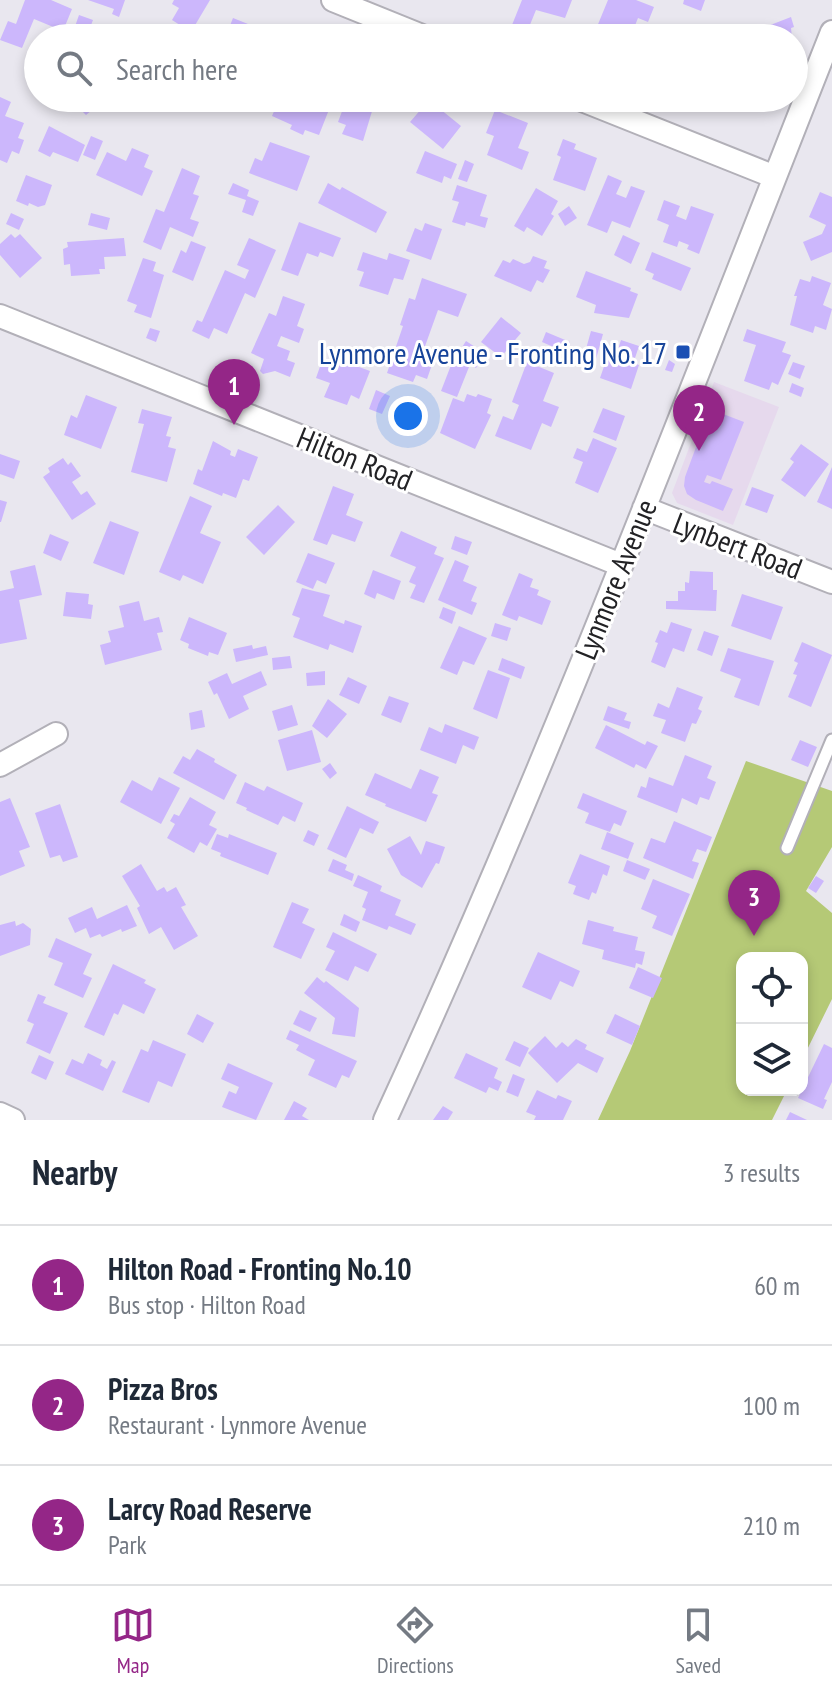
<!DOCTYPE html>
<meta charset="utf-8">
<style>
:root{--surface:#fff;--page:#f6f6f7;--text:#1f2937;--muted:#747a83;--line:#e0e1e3;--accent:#942687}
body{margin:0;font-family:"PT Sans Narrow",sans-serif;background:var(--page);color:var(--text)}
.controls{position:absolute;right:24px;bottom:24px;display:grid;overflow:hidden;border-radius:16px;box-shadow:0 4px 12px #0003}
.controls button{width:72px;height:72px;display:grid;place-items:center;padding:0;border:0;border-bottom:2px solid var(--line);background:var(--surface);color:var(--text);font:40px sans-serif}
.you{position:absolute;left:408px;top:416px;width:28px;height:28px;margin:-20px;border:6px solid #fff;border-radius:50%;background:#1a73e8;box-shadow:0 0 0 12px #1a73e833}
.badge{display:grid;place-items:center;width:52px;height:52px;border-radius:50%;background:var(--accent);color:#fff;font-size:26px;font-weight:700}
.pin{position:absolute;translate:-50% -66px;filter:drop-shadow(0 2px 4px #0008)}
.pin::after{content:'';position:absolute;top:42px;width:28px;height:24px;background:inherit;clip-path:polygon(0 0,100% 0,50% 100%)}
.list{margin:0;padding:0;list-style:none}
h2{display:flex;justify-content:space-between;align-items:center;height:104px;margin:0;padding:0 32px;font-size:34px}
h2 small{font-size:26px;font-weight:400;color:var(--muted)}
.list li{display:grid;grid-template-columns:52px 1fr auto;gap:24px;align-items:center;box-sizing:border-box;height:120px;padding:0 32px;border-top:2px solid var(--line)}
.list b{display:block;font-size:30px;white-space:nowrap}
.list p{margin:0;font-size:26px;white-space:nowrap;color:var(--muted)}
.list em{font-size:26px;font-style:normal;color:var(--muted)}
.icon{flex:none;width:44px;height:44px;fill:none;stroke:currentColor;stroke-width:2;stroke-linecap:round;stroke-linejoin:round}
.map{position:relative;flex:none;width:832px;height:1120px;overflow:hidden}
.search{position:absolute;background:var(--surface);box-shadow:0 4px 12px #0003;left:24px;right:24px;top:24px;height:88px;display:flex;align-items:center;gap:20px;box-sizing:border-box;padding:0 28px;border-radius:44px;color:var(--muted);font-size:30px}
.sheet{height:464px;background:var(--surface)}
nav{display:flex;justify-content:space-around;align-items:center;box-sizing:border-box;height:112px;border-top:2px solid var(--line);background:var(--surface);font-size:22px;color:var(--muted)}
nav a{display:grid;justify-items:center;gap:4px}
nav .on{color:var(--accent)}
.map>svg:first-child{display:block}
.commercial{fill:#e6d9ed}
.green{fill:#b5c976}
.building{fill:#ccb7fc}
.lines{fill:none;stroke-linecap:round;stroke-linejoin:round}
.service-casing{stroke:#b2b0b8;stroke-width:15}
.minor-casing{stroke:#b2b0b8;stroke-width:26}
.service{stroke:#fff;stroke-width:11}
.minor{stroke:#fff;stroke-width:22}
.transit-dot{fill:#1a4fb4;stroke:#fff;stroke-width:3}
.labels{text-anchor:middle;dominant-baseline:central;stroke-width:6;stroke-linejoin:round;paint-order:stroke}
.transit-label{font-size:30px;fill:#164399;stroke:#fff;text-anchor:end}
.street-label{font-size:30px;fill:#222225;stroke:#fff}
</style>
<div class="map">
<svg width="832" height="1120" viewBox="0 0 832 1120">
<rect width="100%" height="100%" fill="#e9e7ef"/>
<!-- commercial -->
<path class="commercial" d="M 714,382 L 779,407 L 733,525 L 677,503 L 672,493 Z"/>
<!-- green -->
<path class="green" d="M 746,761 L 832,791 L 832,847 L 806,891 L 832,913 L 832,999 L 802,1060 L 802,958 L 742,958 L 742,1090 L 787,1090 L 772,1120 L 598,1120 L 630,1051 Z"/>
<!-- building -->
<path class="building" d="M 25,0 L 51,0 L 72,9 L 63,31 L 34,19 L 22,48 L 0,40 L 8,21 L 16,24 Z
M 88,0 L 125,0 L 119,17 L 112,14 L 114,9 Z
M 174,0 L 210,0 L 191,32 L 172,20 L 179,8 L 172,4 Z
M 522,0 L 572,0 L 565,18 L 536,10 L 527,32 L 512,25 Z
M 608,0 L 636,0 L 654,7 L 648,22 L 638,18 L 630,38 L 604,38 L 594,34 Z
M 684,0 L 705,0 L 701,11 L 683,4 Z
M 79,15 L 93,20 L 86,38 L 72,35 Z
M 791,17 L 794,27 L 791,28 L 792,38 L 757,38 L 755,31 Z
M 233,18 L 253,26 L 248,38 L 225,38 Z
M 154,29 L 170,35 L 169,38 L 150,38 Z
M 308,29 L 330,38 L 304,38 Z
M 0,97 L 11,102 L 5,116 L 24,123 L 18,138 L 24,140 L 19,154 L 12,151 L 7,163 L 0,160 Z
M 52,98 L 114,98 L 102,110 L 98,105 L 86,115 L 71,100 L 62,108 Z
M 288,98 L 323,98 L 332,102 L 319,135 L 305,130 L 303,135 L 290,129 L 292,125 L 272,116 L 278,102 L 285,105 Z
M 347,98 L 376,98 L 363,141 L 342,134 L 346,125 L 338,122 Z
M 727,98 L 754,98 L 750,109 L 726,100 Z
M 429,100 L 461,126 L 443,149 L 410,122 Z
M 495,110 L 528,123 L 518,148 L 529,152 L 522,170 L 487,155 L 494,136 L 486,133 Z
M 49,126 L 85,145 L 78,162 L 53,152 L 50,157 L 38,151 Z
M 91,136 L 103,141 L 95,160 L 83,155 Z
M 563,139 L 576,144 L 574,149 L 597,158 L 585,191 L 553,180 L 561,157 L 557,155 Z
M 270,142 L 310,156 L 297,191 L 249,173 L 255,158 L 262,161 Z
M 132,148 L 149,155 L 144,167 L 153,171 L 142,196 L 96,175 L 107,152 L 126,161 Z
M 425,151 L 457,164 L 451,179 L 444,176 L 442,183 L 416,173 Z
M 465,160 L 474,164 L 467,182 L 458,179 Z
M 182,168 L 200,176 L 193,194 L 199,196 L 190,219 L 199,222 L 193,237 L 170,227 L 161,250 L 143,242 L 156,209 L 164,212 Z
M 26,175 L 52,185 L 45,205 L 38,207 L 29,203 L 28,206 L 16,201 Z
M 608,175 L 622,181 L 616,194 L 626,198 L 631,186 L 645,191 L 630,228 L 612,221 L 607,233 L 587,225 Z
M 233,183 L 249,190 L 247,196 L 259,201 L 253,216 L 242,212 L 246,200 L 228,194 Z
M 328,183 L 340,190 L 342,187 L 387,212 L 376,233 L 318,203 Z
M 457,185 L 487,195 L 480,216 L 488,218 L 485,228 L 466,222 L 465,226 L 452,222 L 459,202 L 452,200 Z
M 536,188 L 558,201 L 551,214 L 554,216 L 542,236 L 527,227 L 524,232 L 514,226 Z
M 820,192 L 832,197 L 832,252 L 811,261 L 803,242 L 822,234 L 826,225 L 809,217 Z
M 664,200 L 680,206 L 676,216 L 686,220 L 691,206 L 714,214 L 699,254 L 687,249 L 689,245 L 679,241 L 677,247 L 663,242 L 669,225 L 657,220 Z
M 569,206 L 577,218 L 565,226 L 558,214 Z
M 11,213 L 24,219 L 19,230 L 6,224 Z
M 91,213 L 110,218 L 107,230 L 88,225 Z
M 299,222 L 341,238 L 333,257 L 320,252 L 318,257 L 307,253 L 298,276 L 281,270 Z
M 425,223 L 442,229 L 431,260 L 406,251 L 415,228 L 422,231 Z
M 11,234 L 15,238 L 20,234 L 42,258 L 20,278 L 0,255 L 0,244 Z
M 623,235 L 640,243 L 631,264 L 614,255 Z
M 124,238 L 126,256 L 104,257 L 105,269 L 99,269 L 100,274 L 71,276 L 70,264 L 64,265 L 63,249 L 68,247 L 67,242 Z
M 249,238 L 276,250 L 255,298 L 245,293 L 227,334 L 214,328 L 209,339 L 192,331 L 197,320 L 202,322 L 225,270 L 245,279 L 249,270 L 237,265 Z
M 191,241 L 206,247 L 193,281 L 172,272 L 181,250 L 186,253 Z
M 363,252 L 387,260 L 389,253 L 410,260 L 403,280 L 394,278 L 388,295 L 359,286 L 364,272 L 357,270 Z
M 652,252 L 691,268 L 681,291 L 652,279 L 654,274 L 645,270 Z
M 533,256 L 547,261 L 544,268 L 550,270 L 543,283 L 537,280 L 531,292 L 494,276 L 503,260 L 510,263 L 513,259 L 524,264 L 530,262 Z
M 143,258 L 156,262 L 153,271 L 164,275 L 151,318 L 134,312 L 137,305 L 127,301 Z
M 586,271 L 631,288 L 630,291 L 638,294 L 629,318 L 594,313 L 596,305 L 576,297 Z
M 812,276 L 831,283 L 823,305 L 832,309 L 826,330 L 815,326 L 813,333 L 790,325 L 797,296 L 794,296 L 800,279 L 810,282 Z
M 422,278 L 467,294 L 458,317 L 438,310 L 424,349 L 436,353 L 427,379 L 416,375 L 413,382 L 387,373 L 403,326 L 400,325 L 409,298 L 415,300 Z
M 283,296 L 305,304 L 297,326 L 304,329 L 299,343 L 281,336 L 277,346 L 290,351 L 287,360 L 295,363 L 290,377 L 275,371 L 263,374 L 260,371 L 264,359 L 251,353 L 269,313 L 276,316 Z
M 501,317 L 521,333 L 501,357 L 481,342 Z
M 150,328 L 160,331 L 156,342 L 146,338 Z
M 747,329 L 786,342 L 782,352 L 791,355 L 778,385 L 772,382 L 769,390 L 744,381 L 756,345 L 743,341 Z
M 591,331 L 603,334 L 596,359 L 584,356 Z
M 546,332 L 570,342 L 565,352 L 542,342 Z
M 621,340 L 639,346 L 635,358 L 617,352 Z
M 466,341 L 486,354 L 476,368 L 457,355 Z
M 608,355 L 639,365 L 631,389 L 600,378 Z
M 323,358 L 336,363 L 337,359 L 370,371 L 359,399 L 351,395 L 347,405 L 324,397 L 330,383 L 316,378 Z
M 453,360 L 469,367 L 457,397 L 441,391 Z
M 669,360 L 675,364 L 672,372 L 665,370 Z
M 527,362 L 554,373 L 543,401 L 559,407 L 551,427 L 542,423 L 531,450 L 495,436 L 503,416 L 513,420 L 519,405 L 512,402 Z
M 793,362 L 805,366 L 800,379 L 788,374 Z
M 792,383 L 804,388 L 801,397 L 789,392 Z
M 376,390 L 390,396 L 382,414 L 369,409 Z
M 467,394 L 476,397 L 478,394 L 492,399 L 487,413 L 491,415 L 475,449 L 440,433 L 453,398 L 464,402 Z
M 86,395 L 117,407 L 101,449 L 64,435 L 71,415 L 77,418 Z
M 603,408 L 625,416 L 616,441 L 593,432 Z
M 142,409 L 172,417 L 166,436 L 171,437 L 168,447 L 176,449 L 167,482 L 131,472 L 144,424 L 138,423 Z
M 710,409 L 744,422 L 721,480 L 707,475 L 704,482 L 710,484 L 712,481 L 733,489 L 723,511 L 696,500 L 687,494 L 684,486 L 685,477 Z
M 593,438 L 617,448 L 598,493 L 575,483 L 583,462 L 573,458 L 577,448 L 587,452 Z
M 213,441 L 231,451 L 230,455 L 235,457 L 238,449 L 258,457 L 249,481 L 243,479 L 236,498 L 223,493 L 222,496 L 193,484 L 198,469 L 202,471 Z
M 801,444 L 829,464 L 805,497 L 781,480 L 794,462 L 790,459 Z
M 0,454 L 20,461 L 14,479 L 0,474 Z
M 63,458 L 68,465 L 71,462 L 81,476 L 72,482 L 81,495 L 87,491 L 96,504 L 72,520 L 43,477 L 50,472 L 48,468 Z
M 832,467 L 832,509 L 817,502 Z
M 333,486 L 354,494 L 346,515 L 363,522 L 355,542 L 332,534 L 327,545 L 313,540 Z
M 752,487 L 774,495 L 767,513 L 745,505 Z
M 190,496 L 212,506 L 200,533 L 221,542 L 203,584 L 183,575 L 180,581 L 159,572 Z
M 0,500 L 7,502 L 1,522 L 0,522 Z
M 278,505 L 295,522 L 264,555 L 246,537 Z
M 110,521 L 139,532 L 124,575 L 93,563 Z
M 401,531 L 437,547 L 434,554 L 444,558 L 424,603 L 410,598 L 416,585 L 409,582 L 416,567 L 390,556 Z
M 50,534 L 69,542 L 61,561 L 43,553 Z
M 455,536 L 472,542 L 467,555 L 451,549 Z
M 308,553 L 335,563 L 326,584 L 317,580 L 313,589 L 296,582 Z
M 455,560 L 469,566 L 463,581 L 477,587 L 471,601 L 477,603 L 472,615 L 438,600 Z
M 35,565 L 42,595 L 19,600 L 27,639 L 0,644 L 0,591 L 14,588 L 10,571 Z
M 373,570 L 401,581 L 394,600 L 377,593 L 375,599 L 364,594 Z
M 690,571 L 713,572 L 713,590 L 717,590 L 716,611 L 666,609 L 666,601 L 678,601 L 678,591 L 685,591 L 685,582 L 689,583 Z
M 519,573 L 533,579 L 530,587 L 539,590 L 537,595 L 551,601 L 542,625 L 519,616 L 517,621 L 502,615 Z
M 302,588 L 330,595 L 323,616 L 344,624 L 345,620 L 362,626 L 353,653 L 330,644 L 328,650 L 293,637 L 300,618 L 292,615 Z
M 66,592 L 89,594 L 88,604 L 93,605 L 91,619 L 63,616 Z
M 742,594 L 783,607 L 771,640 L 731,626 Z
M 139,601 L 144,621 L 159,617 L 163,632 L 157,633 L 162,650 L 105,665 L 100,645 L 111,642 L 108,631 L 124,627 L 119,606 Z
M 443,607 L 456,612 L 452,624 L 439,618 Z
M 189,617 L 227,633 L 218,655 L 209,652 L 208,656 L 188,648 L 189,644 L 180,640 Z
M 671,622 L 692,629 L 684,652 L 673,648 L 665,668 L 651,662 L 658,643 L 655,642 L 660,630 L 667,633 Z
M 495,623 L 511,628 L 507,641 L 491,636 Z
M 459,626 L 487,638 L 474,665 L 463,661 L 457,675 L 440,668 Z
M 704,631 L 719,636 L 712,656 L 697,650 Z
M 802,642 L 832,655 L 811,707 L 788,697 L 797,675 L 793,674 L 798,663 L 794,661 Z
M 252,645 L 253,649 L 266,646 L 268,655 L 236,662 L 233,649 Z
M 728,648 L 774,661 L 759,706 L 734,697 L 741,679 L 720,671 Z
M 290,656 L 292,668 L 273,670 L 272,658 Z
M 502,658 L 525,667 L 521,679 L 498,670 Z
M 488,670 L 510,678 L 497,719 L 473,709 Z
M 261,671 L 267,685 L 243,696 L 249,709 L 229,719 L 217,693 L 214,695 L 208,682 L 227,673 L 232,684 Z
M 325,671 L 325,685 L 307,686 L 306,673 Z
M 348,677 L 367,686 L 359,704 L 339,695 Z
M 677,687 L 703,697 L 698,709 L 702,711 L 696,724 L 692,723 L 685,742 L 661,733 L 666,720 L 653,716 L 658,703 L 669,708 Z
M 389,696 L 409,703 L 401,723 L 381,715 Z
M 328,699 L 347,714 L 327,738 L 312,726 Z
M 292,705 L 298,725 L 278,731 L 272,711 Z
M 608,706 L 627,713 L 624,720 L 631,722 L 629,729 L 603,720 Z
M 202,710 L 205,727 L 191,730 L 189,713 Z
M 445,724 L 479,737 L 474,750 L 463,745 L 456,764 L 420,750 L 429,727 L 442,733 Z
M 606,725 L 645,745 L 647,741 L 658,746 L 646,769 L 636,764 L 634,768 L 595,748 Z
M 312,730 L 321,762 L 287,771 L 278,740 Z
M 800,740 L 817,747 L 808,767 L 791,760 Z
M 197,749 L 215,759 L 214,762 L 237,775 L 224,800 L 173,773 L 183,756 L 190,760 Z
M 685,755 L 712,766 L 707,778 L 716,782 L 709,800 L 700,797 L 697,805 L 682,798 L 677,813 L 637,797 L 641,786 L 646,788 L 649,777 L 673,786 Z
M 330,763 L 337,773 L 330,779 L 322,769 Z
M 420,769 L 439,777 L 432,793 L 438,795 L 426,822 L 385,806 L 386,804 L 365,795 L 375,773 L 411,789 Z
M 159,777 L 180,788 L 161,824 L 120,802 L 132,780 L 152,791 Z
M 245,782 L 264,791 L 267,786 L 303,803 L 295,822 L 283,816 L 278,825 L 246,810 L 247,808 L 236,803 Z
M 583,793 L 627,811 L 621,826 L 614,823 L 610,832 L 585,823 L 589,813 L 577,808 Z
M 190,797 L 216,812 L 209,825 L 217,829 L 207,846 L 200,842 L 194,853 L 167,838 L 175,824 L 170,821 L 174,814 L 179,816 Z
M 10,798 L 30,847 L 19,851 L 25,866 L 0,876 L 0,802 Z
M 60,804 L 78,857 L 63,862 L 60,855 L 50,858 L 35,813 Z
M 347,806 L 379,822 L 373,834 L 360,828 L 346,858 L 327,849 Z
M 674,821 L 712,837 L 706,852 L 697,849 L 692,861 L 699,863 L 693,879 L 643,858 L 651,838 L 665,843 Z
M 308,830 L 319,835 L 314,846 L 303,841 Z
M 607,832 L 634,843 L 628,859 L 601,849 Z
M 217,834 L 228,838 L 229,834 L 277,853 L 268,875 L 220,856 L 221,853 L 211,849 Z
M 410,836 L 421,855 L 426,841 L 445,847 L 439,864 L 436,863 L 422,888 L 401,875 L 387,849 Z
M 580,854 L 610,866 L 607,876 L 603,874 L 596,894 L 592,892 L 589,900 L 573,894 L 576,886 L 568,883 Z
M 333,859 L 347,865 L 345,870 L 354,874 L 352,881 L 328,871 Z
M 627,860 L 650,869 L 645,880 L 623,871 Z
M 141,864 L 157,891 L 164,887 L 167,892 L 176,887 L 186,905 L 181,907 L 198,936 L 174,950 L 161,927 L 149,934 L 137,908 L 140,906 L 122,876 Z
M 358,875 L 382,886 L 380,891 L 401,900 L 395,915 L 416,924 L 411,935 L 389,926 L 387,930 L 362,920 L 366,909 L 362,907 L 368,892 L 353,886 Z
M 816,876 L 824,881 L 816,893 L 808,888 Z
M 653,879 L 690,894 L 672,936 L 652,928 L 657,916 L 641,909 Z
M 292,902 L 309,909 L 302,923 L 315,929 L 301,959 L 273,947 Z
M 127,905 L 137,926 L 122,932 L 121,929 L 102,937 L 100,934 L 90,938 L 86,928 L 75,933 L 68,918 L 92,907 L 97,919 Z
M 344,914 L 360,922 L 356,932 L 340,925 Z
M 588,920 L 614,927 L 613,931 L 638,937 L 635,950 L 645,952 L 642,965 L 636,963 L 635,968 L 602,959 L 604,950 L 582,944 Z
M 15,921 L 16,926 L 23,923 L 31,929 L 30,945 L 0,956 L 0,925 Z
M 333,932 L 377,954 L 368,972 L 355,966 L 348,981 L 325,970 L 335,951 L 326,947 Z
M 56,938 L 92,954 L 83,974 L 92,978 L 83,998 L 54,985 L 63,963 L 48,957 Z
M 538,952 L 580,971 L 573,987 L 560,981 L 551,1000 L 522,987 Z
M 113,964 L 146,980 L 144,983 L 156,989 L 144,1014 L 123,1004 L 118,1015 L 114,1013 L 104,1036 L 84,1027 Z
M 638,967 L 662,978 L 653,998 L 629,988 Z
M 317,977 L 324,983 L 326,981 L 359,1008 L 355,1037 L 332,1034 L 335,1018 L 304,993 Z
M 38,994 L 46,997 L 43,1003 L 68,1013 L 50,1054 L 26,1043 L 34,1024 L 27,1021 Z
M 300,1010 L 317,1018 L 310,1032 L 293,1024 Z
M 197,1014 L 214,1023 L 203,1043 L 187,1034 Z
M 615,1014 L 640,1026 L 632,1045 L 606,1033 Z
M 290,1030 L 357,1061 L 349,1078 L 342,1075 L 336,1088 L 308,1075 L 315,1060 L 296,1050 L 299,1045 L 286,1039 Z
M 545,1036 L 556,1048 L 562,1042 L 568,1047 L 576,1039 L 587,1045 L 585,1049 L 604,1058 L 597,1073 L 578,1063 L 557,1083 L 528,1053 Z
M 153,1040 L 186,1054 L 172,1087 L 158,1081 L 149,1103 L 122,1092 L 141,1049 L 148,1052 Z
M 514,1041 L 529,1048 L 520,1067 L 505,1060 Z
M 824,1044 L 832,1048 L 832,1082 L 824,1099 L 827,1100 L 823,1109 L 798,1098 Z
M 88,1053 L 102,1060 L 100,1065 L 107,1069 L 112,1060 L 116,1062 L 103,1091 L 65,1074 L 72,1059 L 83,1064 Z
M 466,1053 L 498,1068 L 494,1078 L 502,1082 L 498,1091 L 489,1087 L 486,1093 L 454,1078 Z
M 39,1055 L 54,1062 L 46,1080 L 31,1073 Z
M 228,1063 L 273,1083 L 256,1120 L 222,1107 L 229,1091 L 236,1094 L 239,1087 L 221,1079 Z
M 513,1074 L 525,1079 L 518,1097 L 506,1092 Z
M 537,1090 L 556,1099 L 558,1095 L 572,1101 L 563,1120 L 534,1120 L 536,1116 L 526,1112 Z
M 294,1101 L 307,1108 L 302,1116 L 309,1120 L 284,1120 Z
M 443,1106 L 453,1112 L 448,1120 L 433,1120 Z
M 790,1112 L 807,1120 L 786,1120 Z"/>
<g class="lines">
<!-- service casing -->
<g class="service-casing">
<path id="service" d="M 787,848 L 832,740"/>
</g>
<!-- minor casing -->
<g class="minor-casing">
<path id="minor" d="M 333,0 L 427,38
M 577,98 L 775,177
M 0,316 L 621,565
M 644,508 L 832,582
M 0,765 L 56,734
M 0,1114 L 13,1120
M 385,1120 C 549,764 688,396 832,32"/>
</g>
<!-- service -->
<use href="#service" class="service"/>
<!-- minor -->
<use href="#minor" class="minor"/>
</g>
<!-- markers -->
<rect class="transit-dot" x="675" y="344" width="16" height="16" rx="4"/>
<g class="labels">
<!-- transit labels -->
<g class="transit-label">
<text x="667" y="352">Lynmore Avenue - Fronting No. 17</text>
</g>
<!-- street labels -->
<g class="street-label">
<text transform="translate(355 458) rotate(22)">Hilton Road</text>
<text transform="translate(738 545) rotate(21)">Lynbert Road</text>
<text transform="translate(615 579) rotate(-68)">Lynmore Avenue</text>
</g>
</g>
</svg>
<div class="controls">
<button><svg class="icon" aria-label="locate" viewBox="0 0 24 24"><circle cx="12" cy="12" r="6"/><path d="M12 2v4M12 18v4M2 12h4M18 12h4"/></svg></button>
<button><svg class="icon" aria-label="layers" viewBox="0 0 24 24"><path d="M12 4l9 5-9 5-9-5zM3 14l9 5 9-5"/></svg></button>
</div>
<div class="you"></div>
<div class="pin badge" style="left:234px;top:425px">1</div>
<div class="pin badge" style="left:699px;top:451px">2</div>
<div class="pin badge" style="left:754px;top:936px">3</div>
<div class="search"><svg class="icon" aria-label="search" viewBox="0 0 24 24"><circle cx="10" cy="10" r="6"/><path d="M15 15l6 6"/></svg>Search here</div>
</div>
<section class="sheet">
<h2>Nearby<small>3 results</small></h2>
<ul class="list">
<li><span class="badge">1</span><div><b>Hilton Road - Fronting No.10</b><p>Bus stop · Hilton Road</p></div><em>60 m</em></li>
<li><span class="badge">2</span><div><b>Pizza Bros</b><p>Restaurant · Lynmore Avenue</p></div><em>100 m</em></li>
<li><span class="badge">3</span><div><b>Larcy Road Reserve</b><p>Park</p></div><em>210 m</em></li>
</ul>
</section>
<nav>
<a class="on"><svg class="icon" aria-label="map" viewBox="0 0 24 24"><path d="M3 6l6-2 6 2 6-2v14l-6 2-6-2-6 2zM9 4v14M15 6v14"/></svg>Map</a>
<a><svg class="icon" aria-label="directions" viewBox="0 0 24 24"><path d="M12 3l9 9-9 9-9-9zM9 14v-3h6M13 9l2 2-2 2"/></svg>Directions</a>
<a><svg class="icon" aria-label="saved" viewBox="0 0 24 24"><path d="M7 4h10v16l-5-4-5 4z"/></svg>Saved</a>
</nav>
